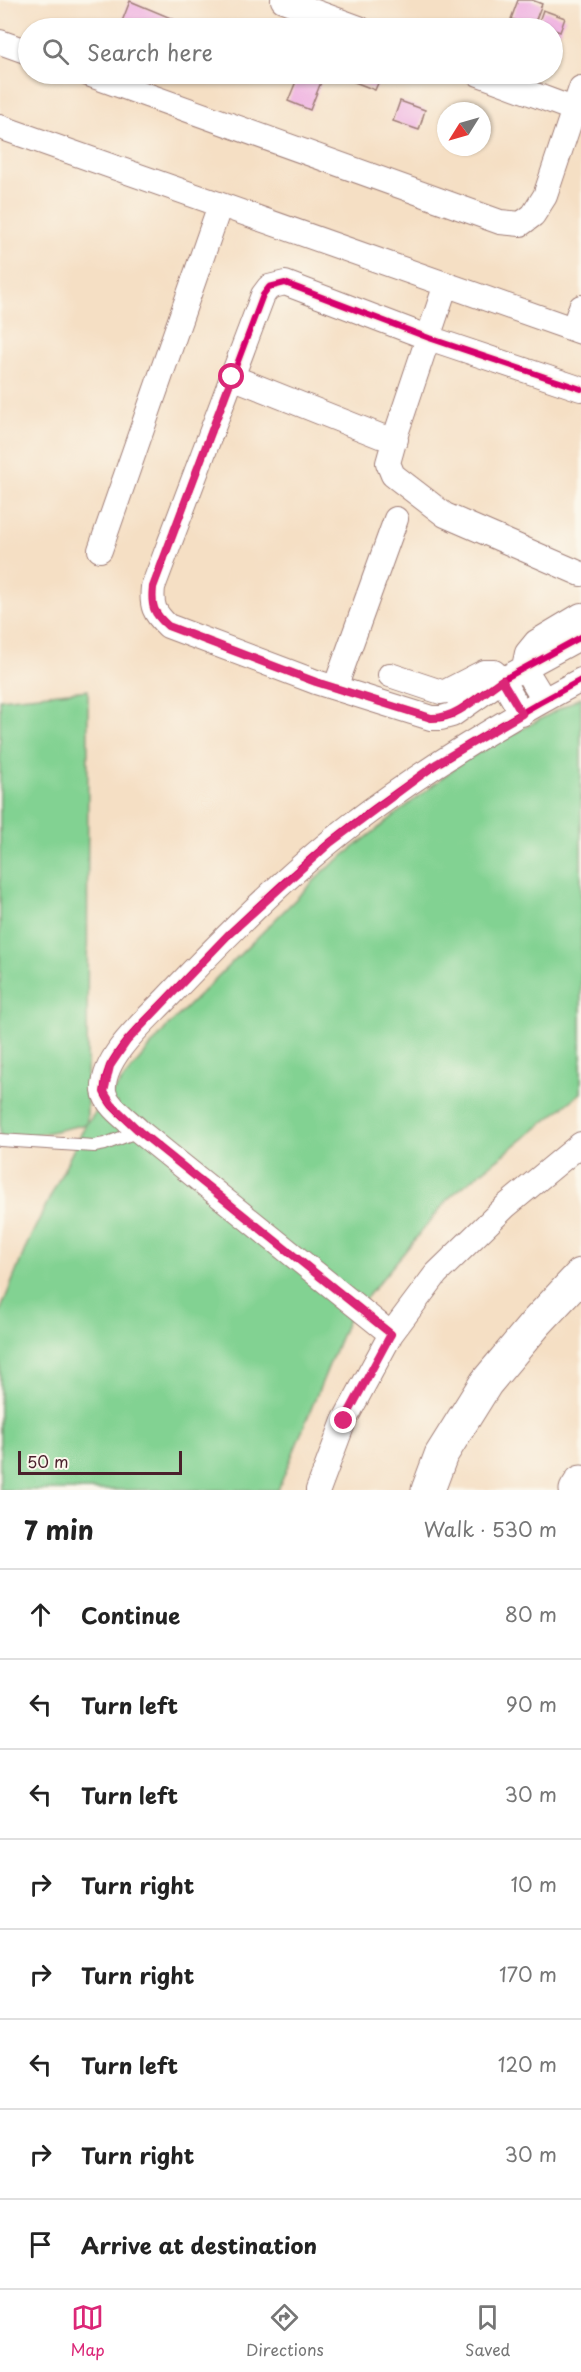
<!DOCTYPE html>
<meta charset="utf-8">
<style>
:root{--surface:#fff;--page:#f2f2f2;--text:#222;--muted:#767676;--line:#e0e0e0;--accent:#db2777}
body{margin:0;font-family:"Playpen Sans",sans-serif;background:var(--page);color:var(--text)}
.compass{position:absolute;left:437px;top:102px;width:54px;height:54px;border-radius:50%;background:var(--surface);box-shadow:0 2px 4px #0004;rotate:233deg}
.scale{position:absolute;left:18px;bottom:15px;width:164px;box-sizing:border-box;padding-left:6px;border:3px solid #4a1f2b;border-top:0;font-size:16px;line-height:21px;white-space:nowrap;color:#4a1f2b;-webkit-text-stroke:4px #fbf7ec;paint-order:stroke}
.stop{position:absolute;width:18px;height:18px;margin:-14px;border:4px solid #db2777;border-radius:50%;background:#fff}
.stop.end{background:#db2777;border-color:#fff;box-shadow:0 2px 6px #0008}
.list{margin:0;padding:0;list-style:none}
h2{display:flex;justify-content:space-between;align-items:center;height:78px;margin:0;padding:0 24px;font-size:26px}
h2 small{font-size:20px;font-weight:400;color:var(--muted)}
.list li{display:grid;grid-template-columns:39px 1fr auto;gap:18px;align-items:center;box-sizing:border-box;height:90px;padding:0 24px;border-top:2px solid var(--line)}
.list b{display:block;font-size:22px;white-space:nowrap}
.list em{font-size:20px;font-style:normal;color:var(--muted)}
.icon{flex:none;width:33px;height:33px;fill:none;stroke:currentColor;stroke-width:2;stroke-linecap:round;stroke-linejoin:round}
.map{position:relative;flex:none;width:581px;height:1490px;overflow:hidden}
.search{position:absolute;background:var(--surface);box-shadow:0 2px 4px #0004;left:18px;right:18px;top:18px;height:66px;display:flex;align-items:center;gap:15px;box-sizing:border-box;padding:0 21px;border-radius:33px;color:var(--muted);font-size:22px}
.sheet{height:798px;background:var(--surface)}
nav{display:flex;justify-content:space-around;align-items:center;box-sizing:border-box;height:84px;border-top:2px solid var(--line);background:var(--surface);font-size:16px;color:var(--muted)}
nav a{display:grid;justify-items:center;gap:3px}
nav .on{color:var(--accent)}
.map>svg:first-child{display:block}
.green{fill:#82d292;stroke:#66785e;stroke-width:1.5}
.building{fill:#eeaae0}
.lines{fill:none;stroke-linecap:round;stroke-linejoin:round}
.service-casing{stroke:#a07f78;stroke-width:14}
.minor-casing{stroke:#a07f78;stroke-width:26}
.secondary-casing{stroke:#a07f78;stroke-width:35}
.service{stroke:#fff;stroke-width:12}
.minor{stroke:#fff;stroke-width:24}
.secondary{stroke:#fff;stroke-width:33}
.cycleway-casing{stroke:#fbf7ec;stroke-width:10}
.cycleway{stroke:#d6006c;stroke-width:6}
.route{stroke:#db2777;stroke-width:8}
</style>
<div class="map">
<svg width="581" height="1490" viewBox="0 0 581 1490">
<rect width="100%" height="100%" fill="#fbf7ec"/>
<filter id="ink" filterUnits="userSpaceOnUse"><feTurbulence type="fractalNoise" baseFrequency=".0167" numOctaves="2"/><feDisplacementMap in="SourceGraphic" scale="12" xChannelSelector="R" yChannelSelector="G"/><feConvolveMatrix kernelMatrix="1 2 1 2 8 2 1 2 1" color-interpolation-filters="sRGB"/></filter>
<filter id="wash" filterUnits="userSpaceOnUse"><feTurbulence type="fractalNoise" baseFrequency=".008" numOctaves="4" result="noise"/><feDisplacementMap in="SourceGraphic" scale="24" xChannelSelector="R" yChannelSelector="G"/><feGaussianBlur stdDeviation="1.35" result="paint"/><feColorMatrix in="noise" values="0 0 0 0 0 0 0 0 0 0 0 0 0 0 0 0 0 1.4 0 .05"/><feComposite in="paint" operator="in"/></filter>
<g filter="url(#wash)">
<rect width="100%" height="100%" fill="#f5dfc4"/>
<!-- green -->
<path class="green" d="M 88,690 L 87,1123 L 166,1028 L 324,871 L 465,760 L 581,697 L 581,1093 L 451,1196 L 347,1321 L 278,1490 L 0,1490 L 0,1312 L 28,1242 L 86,1124 L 0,1143 L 0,699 Z"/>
<g id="blocks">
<!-- building -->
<path class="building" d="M 518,0 L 532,0 L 542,4 L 533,27 L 511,19 Z
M 130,1 L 178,21 L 174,28 L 132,28 L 121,24 Z
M 543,10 L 565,18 L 560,32 L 538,24 Z
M 299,74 L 314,74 L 323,77 L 310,110 L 288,101 Z
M 355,74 L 382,74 L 375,90 L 352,81 Z
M 400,101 L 425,110 L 419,130 L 393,121 Z"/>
</g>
</g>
<g filter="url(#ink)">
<use href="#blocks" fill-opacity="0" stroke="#a07f78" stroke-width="1.5"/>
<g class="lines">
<!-- service casing -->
<g class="service-casing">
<path id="service" d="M 0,1140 L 94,1146 L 105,1144 L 139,1131"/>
</g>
<!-- minor casing -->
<g class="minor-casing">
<path id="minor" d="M 283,0 L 359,28
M 0,42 L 28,52
M 88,74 L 500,222 L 521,224 L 533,215 L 545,196 L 581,88
M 479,74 L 581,112
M 0,127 L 581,332
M 446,284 L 397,431 L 388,463 L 393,475 L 445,515 L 581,574
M 573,329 L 581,307
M 232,377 L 380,436 L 396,439
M 581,389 L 429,338 L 285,283 L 269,287 L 263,295 L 153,587 C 151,606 154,613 168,626 L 316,682 L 431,718 L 441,718 L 452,715 L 502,680 L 581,637
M 100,550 L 220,205
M 390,675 L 441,692 L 447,691 L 484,672 L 494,672 L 502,680 L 522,714
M 335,688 L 396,519
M 544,700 L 524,667 L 527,653 L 536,642 L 581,615
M 391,1334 L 139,1131 C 129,1121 106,1106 104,1091 C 101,1058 146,1020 166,999 C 224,938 285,876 351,825 C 422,771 502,722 581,680
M 318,1490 L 344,1421 L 391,1334 L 436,1274 L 506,1206 L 581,1144"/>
</g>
<!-- secondary casing -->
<g class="secondary-casing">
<path id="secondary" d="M 428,1490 L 441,1455 L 486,1383 L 537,1322 L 581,1275
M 576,1490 L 581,1482"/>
</g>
<!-- service -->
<use href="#service" class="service"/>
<!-- minor -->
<use href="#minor" class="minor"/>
<!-- secondary -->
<use href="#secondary" class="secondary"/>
<!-- cycleway casing -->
<g class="cycleway-casing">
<path id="cycleway" d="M 581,389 L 429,338 L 285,283 L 269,287 L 263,295 L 153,587 C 151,606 154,613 168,626 L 316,682 L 431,718 L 441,718 L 452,715 L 502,680 L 581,637
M 391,1334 L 139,1131 C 129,1121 106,1106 104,1091 C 101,1058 146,1020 166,999 C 224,938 285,876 351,825 C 422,771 502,722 581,680"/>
</g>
<!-- cycleway -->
<use href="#cycleway" class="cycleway"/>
</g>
</g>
<g class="lines" filter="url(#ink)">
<!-- route -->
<path class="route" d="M 232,377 L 153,587 C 151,606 153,613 168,626 L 316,682 L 431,718 C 457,719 481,694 502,680 L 522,714 L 436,764 L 330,843 L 228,935 L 127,1041 L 110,1066 L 104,1092 L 112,1105 L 139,1131 L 391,1334 L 344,1421"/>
</g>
</svg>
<svg class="compass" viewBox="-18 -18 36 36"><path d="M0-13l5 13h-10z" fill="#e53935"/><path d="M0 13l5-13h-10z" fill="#767676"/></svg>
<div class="scale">50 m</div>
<div class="stop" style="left:232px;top:377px"></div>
<div class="stop end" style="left:344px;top:1421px"></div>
<div class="search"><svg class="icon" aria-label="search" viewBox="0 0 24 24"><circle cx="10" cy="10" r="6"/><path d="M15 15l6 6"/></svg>Search here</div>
</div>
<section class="sheet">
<h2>7 min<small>Walk · 530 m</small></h2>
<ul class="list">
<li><svg class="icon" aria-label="ahead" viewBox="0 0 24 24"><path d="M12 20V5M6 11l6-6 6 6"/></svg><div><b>Continue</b></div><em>80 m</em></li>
<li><svg class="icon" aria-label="left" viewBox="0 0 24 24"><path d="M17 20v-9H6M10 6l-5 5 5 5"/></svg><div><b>Turn left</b></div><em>90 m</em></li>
<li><svg class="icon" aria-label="left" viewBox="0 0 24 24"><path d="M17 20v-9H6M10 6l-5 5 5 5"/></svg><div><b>Turn left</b></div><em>30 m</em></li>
<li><svg class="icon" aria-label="right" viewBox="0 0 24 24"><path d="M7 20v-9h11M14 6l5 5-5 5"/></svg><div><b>Turn right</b></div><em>10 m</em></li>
<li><svg class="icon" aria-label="right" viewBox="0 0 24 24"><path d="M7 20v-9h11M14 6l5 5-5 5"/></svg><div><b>Turn right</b></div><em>170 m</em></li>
<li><svg class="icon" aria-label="left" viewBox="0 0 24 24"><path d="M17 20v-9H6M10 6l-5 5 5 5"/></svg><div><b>Turn left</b></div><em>120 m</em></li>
<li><svg class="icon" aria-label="right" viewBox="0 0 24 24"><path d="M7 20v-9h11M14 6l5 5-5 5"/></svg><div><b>Turn right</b></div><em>30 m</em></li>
<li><svg class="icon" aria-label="arrive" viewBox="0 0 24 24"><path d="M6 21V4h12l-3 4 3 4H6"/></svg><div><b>Arrive at destination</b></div></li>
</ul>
</section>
<nav>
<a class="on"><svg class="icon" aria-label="map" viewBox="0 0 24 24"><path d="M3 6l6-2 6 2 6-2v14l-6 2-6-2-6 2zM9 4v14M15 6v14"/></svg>Map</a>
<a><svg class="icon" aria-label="directions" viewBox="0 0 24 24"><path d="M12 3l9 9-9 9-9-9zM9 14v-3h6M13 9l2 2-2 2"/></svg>Directions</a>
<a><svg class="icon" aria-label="saved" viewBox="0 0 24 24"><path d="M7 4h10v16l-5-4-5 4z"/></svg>Saved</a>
</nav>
